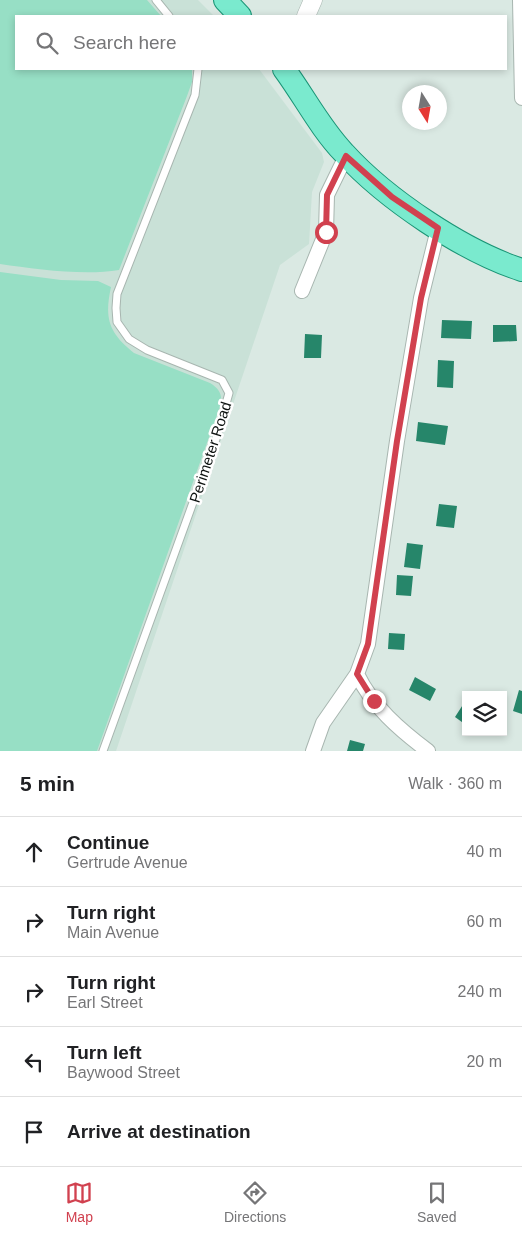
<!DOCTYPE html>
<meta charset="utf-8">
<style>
:root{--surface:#fff;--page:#f6f6f6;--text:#202124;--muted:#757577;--line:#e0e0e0;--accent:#d1414f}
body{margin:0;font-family:Helvetica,sans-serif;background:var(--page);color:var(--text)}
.controls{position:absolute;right:15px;bottom:15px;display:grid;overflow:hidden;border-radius:0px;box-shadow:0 2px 8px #0003}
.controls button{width:45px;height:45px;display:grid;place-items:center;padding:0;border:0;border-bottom:1px solid var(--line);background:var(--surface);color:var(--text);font:25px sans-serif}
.compass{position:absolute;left:402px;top:85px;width:45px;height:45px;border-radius:50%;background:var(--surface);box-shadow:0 2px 8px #0003;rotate:169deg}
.stop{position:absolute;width:15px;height:15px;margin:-11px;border:4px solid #d1414f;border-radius:50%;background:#fff}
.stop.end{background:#d1414f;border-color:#fff;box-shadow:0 1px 5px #0008}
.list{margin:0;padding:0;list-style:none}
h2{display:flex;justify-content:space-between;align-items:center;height:65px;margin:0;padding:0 20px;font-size:21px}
h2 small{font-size:16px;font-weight:400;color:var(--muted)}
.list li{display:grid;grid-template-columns:32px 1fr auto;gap:15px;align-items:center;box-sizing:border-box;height:70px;padding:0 20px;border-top:1px solid var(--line)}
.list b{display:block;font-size:19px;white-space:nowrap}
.list p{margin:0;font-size:16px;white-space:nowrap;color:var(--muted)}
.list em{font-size:16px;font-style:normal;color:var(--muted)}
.icon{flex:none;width:28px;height:28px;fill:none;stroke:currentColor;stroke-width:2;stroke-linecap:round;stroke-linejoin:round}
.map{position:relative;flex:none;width:522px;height:751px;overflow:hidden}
.search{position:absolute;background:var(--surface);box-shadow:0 2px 8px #0003;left:15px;right:15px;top:15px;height:55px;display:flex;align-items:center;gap:12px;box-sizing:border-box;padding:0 18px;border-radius:0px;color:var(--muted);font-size:19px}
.sheet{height:415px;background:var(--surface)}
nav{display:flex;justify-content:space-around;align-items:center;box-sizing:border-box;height:70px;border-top:1px solid var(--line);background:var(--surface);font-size:14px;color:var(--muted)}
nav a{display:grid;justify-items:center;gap:2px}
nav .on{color:var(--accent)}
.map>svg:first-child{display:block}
.built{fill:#c9e1d7}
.green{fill:#97dfc5}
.building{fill:#26866a}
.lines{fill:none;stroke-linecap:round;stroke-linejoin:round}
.service-casing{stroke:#a8b6b0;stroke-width:9}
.minor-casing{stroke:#a8b6b0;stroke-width:16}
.tertiary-casing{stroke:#a8b6b0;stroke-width:19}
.primary-casing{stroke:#1a9576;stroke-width:24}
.service{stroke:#fff;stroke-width:7}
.minor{stroke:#fff;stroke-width:14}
.tertiary{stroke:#fff;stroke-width:18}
.primary{stroke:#7aeace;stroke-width:22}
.route{stroke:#d1414f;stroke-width:6}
.labels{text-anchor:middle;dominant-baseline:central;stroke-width:5;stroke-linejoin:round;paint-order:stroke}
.street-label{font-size:15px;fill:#0d1210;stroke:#fff}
</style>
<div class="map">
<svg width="522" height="751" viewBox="0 0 522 751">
<rect width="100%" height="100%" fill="#dae9e3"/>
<!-- built -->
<path class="built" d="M 0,0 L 198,0 L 214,16 L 16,16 L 16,69 L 259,69 L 322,153 L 324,162 L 312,192 L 309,244 L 280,265 L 116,751 L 0,751 Z"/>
<!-- green -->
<path class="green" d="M 0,0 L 147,0 L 161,16 L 16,16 L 16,69 L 192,69 L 192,82 L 187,96 L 119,270 C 84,276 35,269 0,264 Z
M 0,272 L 61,280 L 98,281 L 111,287 C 104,319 109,333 134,353 L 210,383 C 223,391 223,399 218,412 L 97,751 L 0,751 Z"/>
<!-- building -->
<path class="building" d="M 442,320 L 472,321 L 471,339 L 441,338 Z
M 493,325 L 516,325 L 517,341 L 493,342 Z
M 305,334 L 322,335 L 321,358 L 304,358 Z
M 438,360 L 454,361 L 453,388 L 437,387 Z
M 418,422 L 448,426 L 445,445 L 416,441 Z
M 439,504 L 457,506 L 454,528 L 436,526 Z
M 407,543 L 423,545 L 420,569 L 404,567 Z
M 397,575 L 413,576 L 411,596 L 396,595 Z
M 389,633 L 405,634 L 404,650 L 388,649 Z
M 415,677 L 436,689 L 430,701 L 409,690 Z
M 519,690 L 522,691 L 522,714 L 513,711 Z
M 464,703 L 466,704 L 466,725 L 455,717 Z
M 350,740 L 365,744 L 363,751 L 347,751 Z"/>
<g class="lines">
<!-- service casing -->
<g class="service-casing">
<path id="service" d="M 156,0 L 169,16
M 103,751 L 216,439 L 229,393 L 222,380 L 147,350 L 129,339 L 117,322 L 116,308 L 117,294 L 195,95 L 198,69"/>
</g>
<!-- minor casing -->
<g class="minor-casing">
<path id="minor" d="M 520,0 L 522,98
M 302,291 L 326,232 L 327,195 L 346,156
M 357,674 C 372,706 400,730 428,751
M 313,751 L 323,723 L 357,674 L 368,644 L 397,441 L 421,298 L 438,229"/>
</g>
<!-- tertiary casing -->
<g class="tertiary-casing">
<path id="tertiary" d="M 306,16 L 313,0"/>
</g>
<!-- primary casing -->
<g class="primary-casing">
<path id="primary" d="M 225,0 L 240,16
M 284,69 C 304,96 320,128 344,153 C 386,199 463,251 522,270"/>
</g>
<!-- service -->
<use href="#service" class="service"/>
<!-- minor -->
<use href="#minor" class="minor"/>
<!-- tertiary -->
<use href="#tertiary" class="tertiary"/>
<!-- primary -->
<use href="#primary" class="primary"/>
</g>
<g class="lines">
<!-- route -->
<path class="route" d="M 326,232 L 327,195 L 346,156 L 392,197 L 438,228 L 421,298 L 397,441 L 368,644 L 357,674 L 374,701"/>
</g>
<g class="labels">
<!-- street labels -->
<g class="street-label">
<text transform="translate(210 452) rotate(-72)">Perimeter Road</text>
</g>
</g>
</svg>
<div class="controls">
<button><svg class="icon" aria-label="layers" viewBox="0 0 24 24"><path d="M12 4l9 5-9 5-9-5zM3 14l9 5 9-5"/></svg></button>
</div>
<svg class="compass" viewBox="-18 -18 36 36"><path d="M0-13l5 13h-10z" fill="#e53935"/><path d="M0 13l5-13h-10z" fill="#757577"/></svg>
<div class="stop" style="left:326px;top:232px"></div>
<div class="stop end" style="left:374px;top:701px"></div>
<div class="search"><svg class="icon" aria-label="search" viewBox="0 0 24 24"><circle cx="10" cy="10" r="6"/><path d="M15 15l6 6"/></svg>Search here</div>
</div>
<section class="sheet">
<h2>5 min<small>Walk · 360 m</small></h2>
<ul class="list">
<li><svg class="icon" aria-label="ahead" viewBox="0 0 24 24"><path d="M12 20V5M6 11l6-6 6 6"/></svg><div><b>Continue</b><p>Gertrude Avenue</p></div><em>40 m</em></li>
<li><svg class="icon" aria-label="right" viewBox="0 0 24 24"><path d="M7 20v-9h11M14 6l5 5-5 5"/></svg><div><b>Turn right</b><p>Main Avenue</p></div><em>60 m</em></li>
<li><svg class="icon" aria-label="right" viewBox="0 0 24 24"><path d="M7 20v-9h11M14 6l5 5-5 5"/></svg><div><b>Turn right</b><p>Earl Street</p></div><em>240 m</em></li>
<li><svg class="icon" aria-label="left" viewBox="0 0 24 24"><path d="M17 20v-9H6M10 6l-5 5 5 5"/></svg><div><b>Turn left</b><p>Baywood Street</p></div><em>20 m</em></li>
<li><svg class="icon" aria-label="arrive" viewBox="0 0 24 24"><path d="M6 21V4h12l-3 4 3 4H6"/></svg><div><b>Arrive at destination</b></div></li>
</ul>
</section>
<nav>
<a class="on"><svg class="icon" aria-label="map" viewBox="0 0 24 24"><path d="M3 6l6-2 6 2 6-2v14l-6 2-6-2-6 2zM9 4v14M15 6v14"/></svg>Map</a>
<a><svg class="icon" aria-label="directions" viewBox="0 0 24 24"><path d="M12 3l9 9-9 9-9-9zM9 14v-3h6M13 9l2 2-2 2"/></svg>Directions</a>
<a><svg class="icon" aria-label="saved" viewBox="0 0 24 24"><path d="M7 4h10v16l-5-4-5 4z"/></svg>Saved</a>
</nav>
